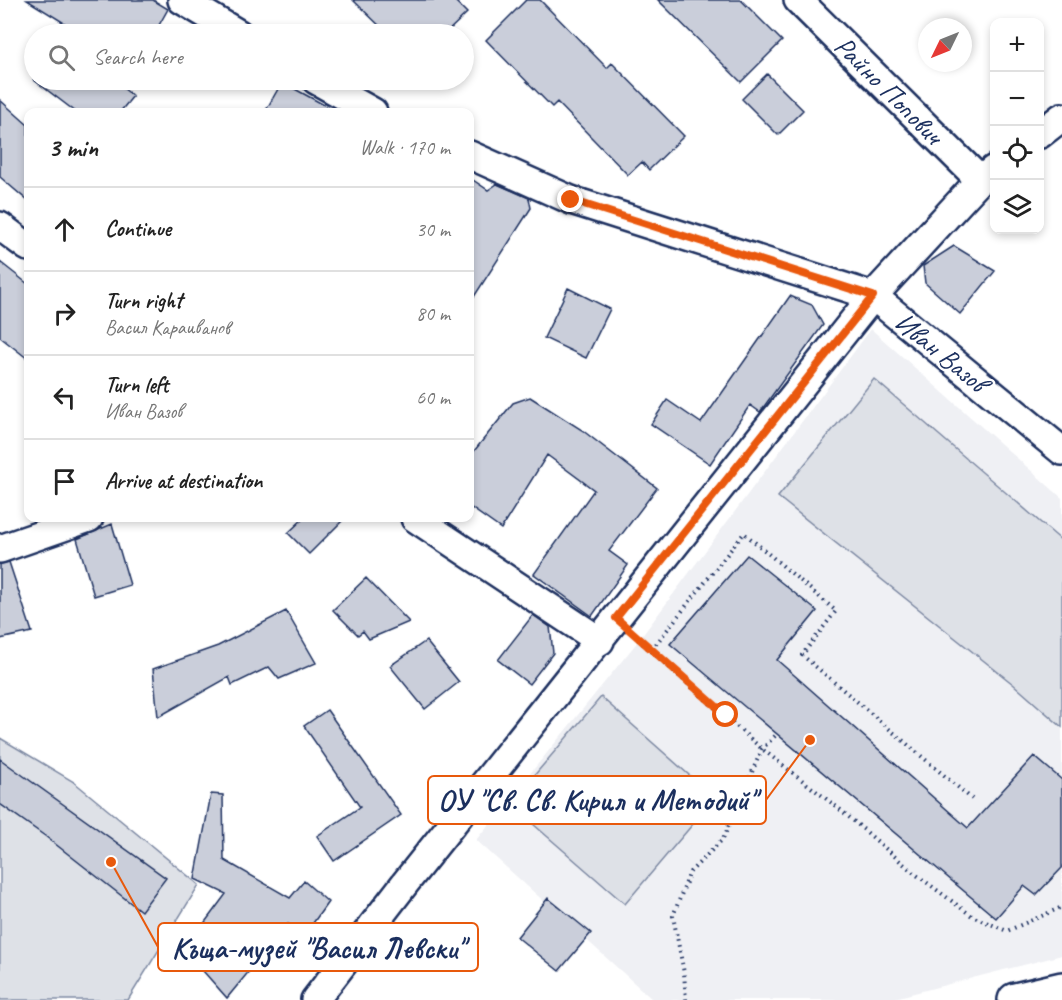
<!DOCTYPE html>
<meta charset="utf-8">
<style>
:root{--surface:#fff;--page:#f6f6f6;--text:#222;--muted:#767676;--line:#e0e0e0}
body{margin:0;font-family:Caveat,sans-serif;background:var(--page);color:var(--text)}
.controls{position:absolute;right:18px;top:18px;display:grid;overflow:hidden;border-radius:12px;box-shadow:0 3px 9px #0003}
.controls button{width:54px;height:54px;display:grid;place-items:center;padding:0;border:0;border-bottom:2px solid var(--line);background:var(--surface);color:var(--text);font:30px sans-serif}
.compass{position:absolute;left:918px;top:18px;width:54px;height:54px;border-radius:50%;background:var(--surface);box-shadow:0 3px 9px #0003;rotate:227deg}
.stop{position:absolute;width:18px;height:18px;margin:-14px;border:4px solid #ea580c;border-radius:50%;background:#fff}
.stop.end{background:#ea580c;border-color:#fff;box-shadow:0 2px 6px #0008}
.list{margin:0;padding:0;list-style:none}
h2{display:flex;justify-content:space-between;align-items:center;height:78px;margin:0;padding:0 24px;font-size:26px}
h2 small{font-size:20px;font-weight:400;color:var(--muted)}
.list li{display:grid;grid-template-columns:39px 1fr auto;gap:18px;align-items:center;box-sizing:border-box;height:84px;padding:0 24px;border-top:2px solid var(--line)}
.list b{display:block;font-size:22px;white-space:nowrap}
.list p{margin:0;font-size:20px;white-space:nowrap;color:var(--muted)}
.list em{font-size:20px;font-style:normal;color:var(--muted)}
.icon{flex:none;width:33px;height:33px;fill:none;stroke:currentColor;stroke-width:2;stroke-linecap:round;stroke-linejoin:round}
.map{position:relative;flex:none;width:1062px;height:1000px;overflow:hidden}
.search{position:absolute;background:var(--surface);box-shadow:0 3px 9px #0003;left:24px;top:24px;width:450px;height:66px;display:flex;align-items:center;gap:15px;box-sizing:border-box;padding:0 21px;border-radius:33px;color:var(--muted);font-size:22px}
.panel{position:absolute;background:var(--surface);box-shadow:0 3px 9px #0003;left:24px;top:108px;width:450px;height:414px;border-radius:12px}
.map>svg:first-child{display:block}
.built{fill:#eff0f4}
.green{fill:#dee1e7;stroke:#7c88a2;stroke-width:1.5}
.building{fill:#caceda;stroke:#1b2f5e;stroke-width:1.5}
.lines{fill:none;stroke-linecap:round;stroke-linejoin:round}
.minor-casing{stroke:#1b2f5e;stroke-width:32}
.tertiary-casing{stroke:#1b2f5e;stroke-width:38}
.path{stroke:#1b2f5e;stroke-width:4;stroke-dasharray:1.5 4.5;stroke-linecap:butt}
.minor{stroke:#fff;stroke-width:27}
.tertiary{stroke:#fff;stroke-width:33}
.route{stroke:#ea580c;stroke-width:8}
.labels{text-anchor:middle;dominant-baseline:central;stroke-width:4.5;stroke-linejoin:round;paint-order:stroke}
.street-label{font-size:28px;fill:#1b2f5e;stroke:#fff}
.leader{fill:none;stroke:#e8590c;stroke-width:2}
.callout-dot{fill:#e8590c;stroke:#fff;stroke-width:2}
.callout{fill:#fff;stroke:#e8590c;stroke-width:2}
.callout-label{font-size:30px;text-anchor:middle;font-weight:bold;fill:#1b2f5e}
</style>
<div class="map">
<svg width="1062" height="1000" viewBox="0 0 1062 1000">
<rect width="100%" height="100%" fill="#fff"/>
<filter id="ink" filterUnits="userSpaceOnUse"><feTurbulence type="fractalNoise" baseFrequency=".0167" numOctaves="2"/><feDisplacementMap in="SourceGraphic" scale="12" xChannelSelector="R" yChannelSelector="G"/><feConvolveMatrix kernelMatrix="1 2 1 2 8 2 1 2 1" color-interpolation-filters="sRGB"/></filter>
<g filter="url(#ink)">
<!-- built -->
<path class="built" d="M 871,329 L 1062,498 L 1062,955 L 887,1000 L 653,1000 L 476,840 L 639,640 Z"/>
<!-- green -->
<path class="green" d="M 874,379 L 1062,541 L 1062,727 L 1013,684 L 778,497 Z
M 601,697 L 715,798 L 625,904 L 510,804 Z
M 0,738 L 74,782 L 199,885 L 128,1000 L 0,1000 Z"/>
<!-- building -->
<path class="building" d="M 27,0 L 153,0 L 168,9 L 154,34 L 82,34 Z
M 353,0 L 454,0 L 467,13 L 445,34 L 388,34 Z
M 526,0 L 540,0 L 607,68 L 612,63 L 684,136 L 649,170 L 642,162 L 628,175 L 557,102 L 552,107 L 486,40 Z
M 658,0 L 741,0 L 782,41 L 741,82 Z
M 767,74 L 803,110 L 778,135 L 742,99 Z
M 34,80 L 113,80 L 133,96 L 120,112 L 76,112 Z
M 282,82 L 337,112 L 265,112 Z
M 0,100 L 28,125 L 28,201 L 0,177 Z
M 470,178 L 488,190 L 497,184 L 529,198 L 531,208 L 470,303 Z
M 954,246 L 995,271 L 960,314 L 925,283 L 923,266 Z
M 0,262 L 28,284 L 28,359 L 0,337 Z
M 568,288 L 610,309 L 586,358 L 544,338 Z
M 790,296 L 812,305 L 823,325 L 760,412 L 750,405 L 710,464 L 651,424 L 667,400 L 701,423 Z
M 530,397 L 582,430 L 657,488 L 609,551 L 628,565 L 592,616 L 534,574 L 594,490 L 547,455 L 501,529 L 470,507 L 470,456 L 513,403 Z
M 304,518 L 345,518 L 309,554 L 288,533 Z
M 112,524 L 130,585 L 94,596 L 77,539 Z
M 747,555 L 817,611 L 777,660 L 968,828 L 1034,756 L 1062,780 L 1062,868 L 1036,895 L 1024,886 L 996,918 L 670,644 Z
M 9,562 L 32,632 L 0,639 L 0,564 Z
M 366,578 L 409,622 L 369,639 L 363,631 L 358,635 L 333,610 Z
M 286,611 L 316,663 L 279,679 L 269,667 L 232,685 L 229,677 L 158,717 L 153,669 L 218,646 Z
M 533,615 L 550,627 L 553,653 L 529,684 L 498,660 Z
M 426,641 L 459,682 L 425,709 L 390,666 Z
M 327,710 L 401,815 L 334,861 L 317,836 L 360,807 L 304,726 Z
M 0,759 L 166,878 L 141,911 L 45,836 L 0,804 Z
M 211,794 L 223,795 L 224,860 L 290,898 L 304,881 L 328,902 L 306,933 L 288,924 L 227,998 L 195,962 L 202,951 L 191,941 L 226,894 L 195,879 Z
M 548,898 L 591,933 L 559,971 L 517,937 Z"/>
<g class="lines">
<!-- minor casing -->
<g class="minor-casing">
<path id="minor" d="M 182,0 L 239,34
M 798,0 L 980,180
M 316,80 L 373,112
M 1040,134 L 1062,117
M 470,155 L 571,200 L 873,296 L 1062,451
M 0,226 L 28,247
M 415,518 L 600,641
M 0,549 L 89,518
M 315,1000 L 406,882 L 873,296 L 980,180 L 994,169"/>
</g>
<!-- tertiary casing -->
<g class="tertiary-casing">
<path id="tertiary" d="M 1015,1000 L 1062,989"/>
</g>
<!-- path -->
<path class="path" d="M 638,639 L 762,749 L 842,811 L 914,873 L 972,916 L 1007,931 L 1062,907
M 652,649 L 744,533 L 836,611 L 802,655 L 972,799
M 686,1000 L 684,973 L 673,916 L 690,872 L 723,839 L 762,749 L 777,734"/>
<!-- minor -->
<use href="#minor" class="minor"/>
<!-- tertiary -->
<use href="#tertiary" class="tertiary"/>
</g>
</g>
<g class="lines" filter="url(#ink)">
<!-- route -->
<path class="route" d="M 571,200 L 873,296 L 616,618 L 726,715"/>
</g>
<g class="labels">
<!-- street labels -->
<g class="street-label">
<text transform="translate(889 90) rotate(45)">Райно Попович</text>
<text transform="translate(941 352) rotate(39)">Иван Вазов</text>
</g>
</g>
<!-- callouts -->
<path class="leader" d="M810 740L766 800M111 862L158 947"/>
<g class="callout-dot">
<circle cx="810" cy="740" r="6"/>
<circle cx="111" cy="862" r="6"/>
</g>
<g class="callout">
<rect x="428" y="776" width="338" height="48" rx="6"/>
<rect x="158" y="923" width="320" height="48" rx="6"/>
</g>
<g class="callout-label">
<text x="597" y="810">ОУ "Св. Св. Кирил и Методий"</text>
<text x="318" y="958">Къща-музей "Васил Левски"</text>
</g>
</svg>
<div class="controls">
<button>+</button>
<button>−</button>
<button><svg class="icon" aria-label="locate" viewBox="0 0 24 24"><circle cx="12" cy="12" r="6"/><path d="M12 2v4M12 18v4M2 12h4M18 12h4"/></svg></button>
<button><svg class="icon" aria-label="layers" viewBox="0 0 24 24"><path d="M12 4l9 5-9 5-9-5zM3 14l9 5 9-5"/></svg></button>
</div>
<svg class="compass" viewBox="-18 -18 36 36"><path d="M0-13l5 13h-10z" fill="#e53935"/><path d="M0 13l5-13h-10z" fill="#767676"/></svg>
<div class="stop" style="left:726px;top:715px"></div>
<div class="stop end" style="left:571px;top:200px"></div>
<div class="search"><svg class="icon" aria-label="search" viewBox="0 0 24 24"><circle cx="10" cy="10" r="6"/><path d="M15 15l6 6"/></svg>Search here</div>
<section class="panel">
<h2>3 min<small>Walk · 170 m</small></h2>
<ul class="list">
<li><svg class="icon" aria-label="ahead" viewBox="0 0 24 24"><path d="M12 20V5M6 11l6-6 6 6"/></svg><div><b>Continue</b></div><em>30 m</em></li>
<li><svg class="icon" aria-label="right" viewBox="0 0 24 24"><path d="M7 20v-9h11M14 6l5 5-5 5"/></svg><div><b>Turn right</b><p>Васил Караиванов</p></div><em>80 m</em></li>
<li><svg class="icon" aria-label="left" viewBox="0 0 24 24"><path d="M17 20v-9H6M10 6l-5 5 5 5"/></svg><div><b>Turn left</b><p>Иван Вазов</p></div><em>60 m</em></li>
<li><svg class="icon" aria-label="arrive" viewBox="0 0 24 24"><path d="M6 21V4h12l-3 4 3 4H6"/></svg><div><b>Arrive at destination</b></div></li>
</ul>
</section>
</div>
